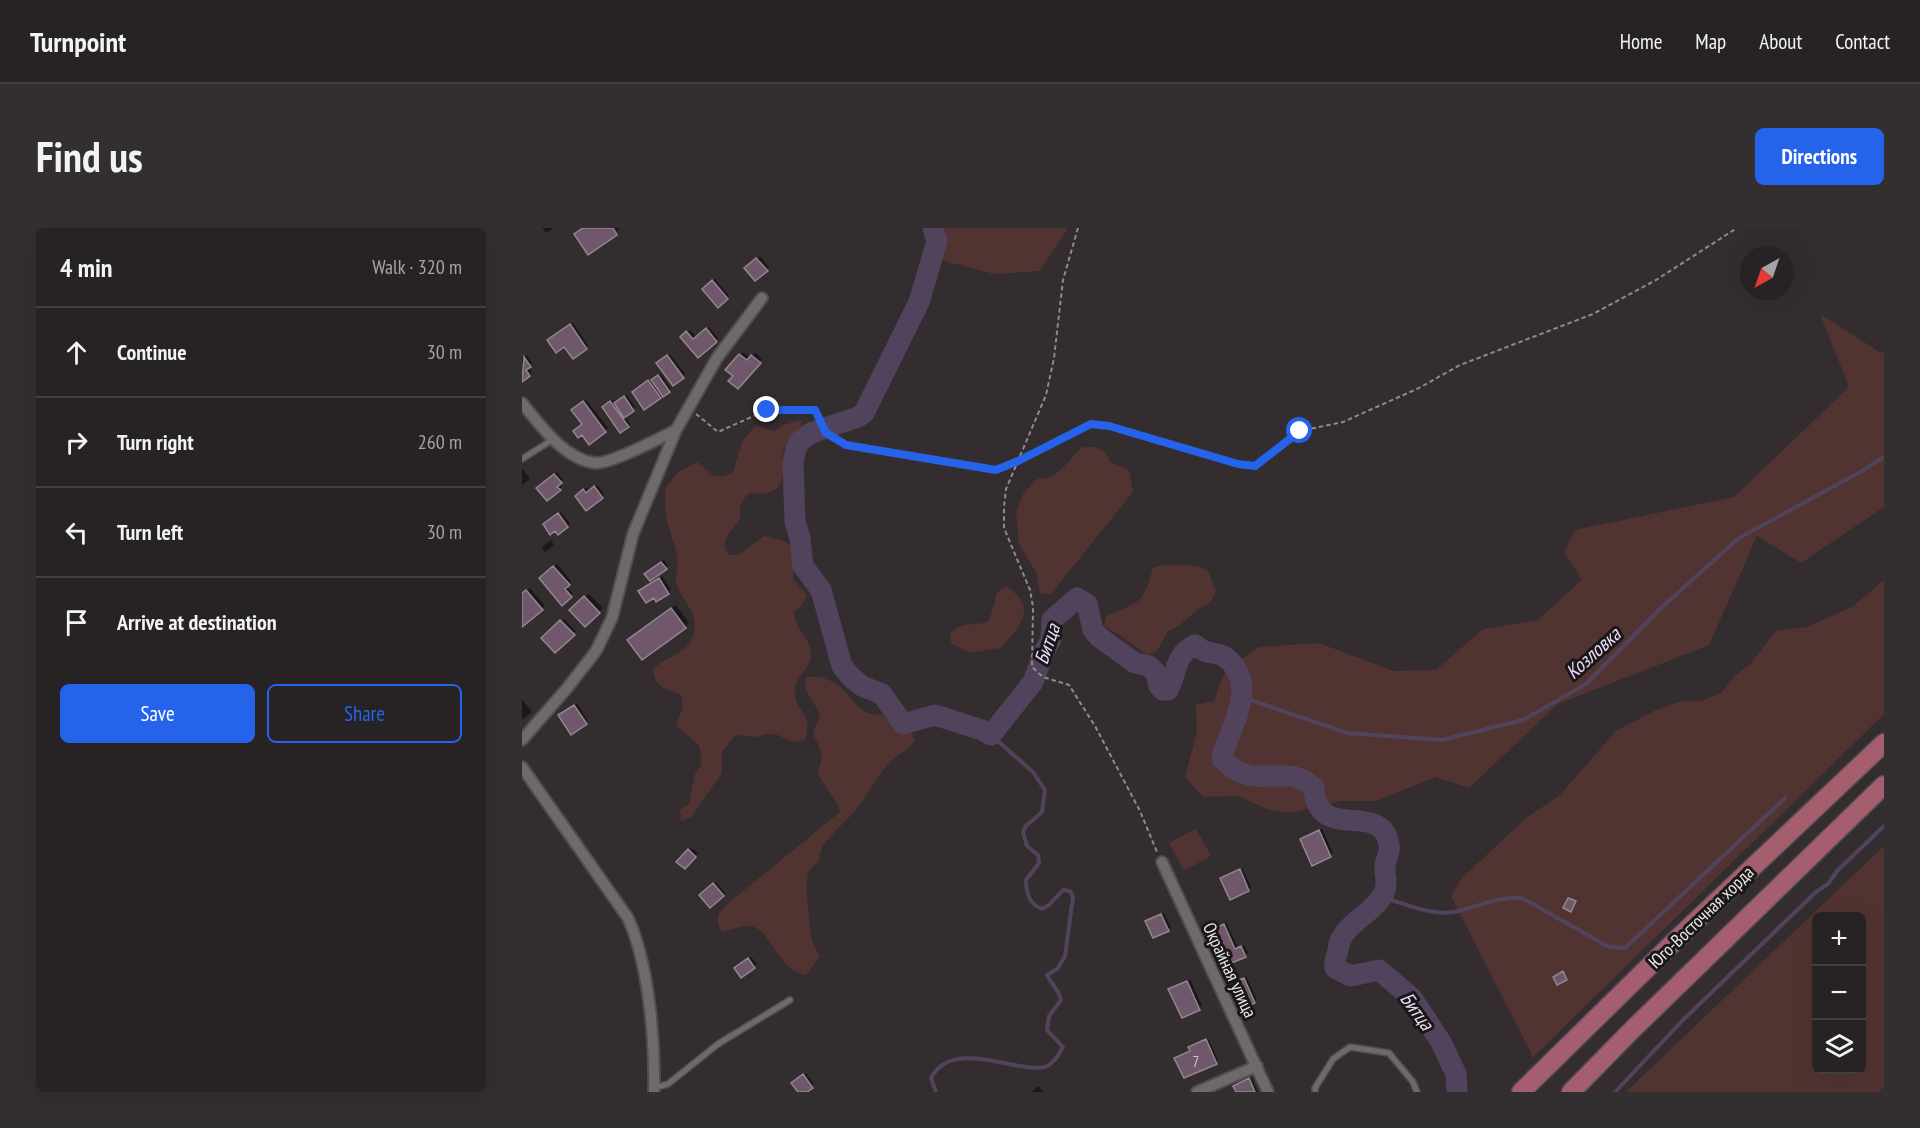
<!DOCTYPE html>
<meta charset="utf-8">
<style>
:root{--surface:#272224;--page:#332f31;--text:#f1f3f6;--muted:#a4a4a6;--line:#433f41;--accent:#2563eb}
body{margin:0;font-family:"PT Sans Narrow",sans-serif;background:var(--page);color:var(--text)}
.controls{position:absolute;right:18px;bottom:18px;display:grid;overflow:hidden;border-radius:9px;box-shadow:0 6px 24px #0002}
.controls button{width:54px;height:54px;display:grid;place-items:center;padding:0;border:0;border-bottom:2px solid var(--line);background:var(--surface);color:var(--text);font:30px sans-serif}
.compass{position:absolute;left:1218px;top:18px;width:54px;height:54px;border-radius:50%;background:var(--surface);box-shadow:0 6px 24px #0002;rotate:220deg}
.stop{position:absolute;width:18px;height:18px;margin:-14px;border:4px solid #2563eb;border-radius:50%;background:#fff}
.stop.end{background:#2563eb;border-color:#fff;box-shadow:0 2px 6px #0008}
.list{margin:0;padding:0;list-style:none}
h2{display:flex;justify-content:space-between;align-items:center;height:78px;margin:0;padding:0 24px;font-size:26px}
h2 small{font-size:20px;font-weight:400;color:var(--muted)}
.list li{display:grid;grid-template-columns:39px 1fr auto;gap:18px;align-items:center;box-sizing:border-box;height:90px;padding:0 24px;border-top:2px solid var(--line)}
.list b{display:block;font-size:22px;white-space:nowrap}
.list em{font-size:20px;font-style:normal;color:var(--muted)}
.actions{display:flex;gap:12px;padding:18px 24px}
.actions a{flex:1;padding:14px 0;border:2px solid var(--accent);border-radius:9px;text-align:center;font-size:21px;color:var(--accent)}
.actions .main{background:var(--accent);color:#fff}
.icon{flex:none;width:33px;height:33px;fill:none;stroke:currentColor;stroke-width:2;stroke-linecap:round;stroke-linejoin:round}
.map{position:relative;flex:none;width:1362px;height:864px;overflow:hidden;border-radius:9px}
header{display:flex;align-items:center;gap:36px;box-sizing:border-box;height:84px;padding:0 30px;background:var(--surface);border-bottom:2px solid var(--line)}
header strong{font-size:28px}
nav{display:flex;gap:33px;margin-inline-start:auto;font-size:21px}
.intro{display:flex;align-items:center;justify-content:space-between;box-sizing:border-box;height:144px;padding:0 36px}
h1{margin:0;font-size:42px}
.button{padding:15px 27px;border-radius:9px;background:var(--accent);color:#fff;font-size:21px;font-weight:700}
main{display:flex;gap:36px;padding:0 36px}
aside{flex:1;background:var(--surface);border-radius:9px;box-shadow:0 6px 24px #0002}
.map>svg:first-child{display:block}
.green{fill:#513431;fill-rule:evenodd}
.shadow{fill:#0007}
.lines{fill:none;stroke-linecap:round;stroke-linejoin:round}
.stream{stroke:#52435c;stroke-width:4}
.river{stroke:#52435c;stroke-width:21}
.building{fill:#70576c;stroke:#8f898e;stroke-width:1.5}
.lane-casing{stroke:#514c4e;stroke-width:8}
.street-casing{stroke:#514c4e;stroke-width:14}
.primary-casing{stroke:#514c4e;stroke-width:21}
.path{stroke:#8f8a8c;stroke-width:2;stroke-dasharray:4.5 3;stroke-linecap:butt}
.lane{stroke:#70696c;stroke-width:5}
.street{stroke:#70696c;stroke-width:10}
.primary{stroke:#a45e6e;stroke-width:18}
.route{stroke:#2563eb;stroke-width:8}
.labels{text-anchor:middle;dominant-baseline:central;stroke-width:6;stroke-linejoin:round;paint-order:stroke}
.number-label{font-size:15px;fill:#cbc2c8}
.street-label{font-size:18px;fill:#e9e5e6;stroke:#191718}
.water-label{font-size:20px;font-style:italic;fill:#eddbf9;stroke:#191718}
</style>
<header>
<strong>Turnpoint</strong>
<nav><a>Home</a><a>Map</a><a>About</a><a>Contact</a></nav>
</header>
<div class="intro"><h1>Find us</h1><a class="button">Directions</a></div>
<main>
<aside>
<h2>4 min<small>Walk · 320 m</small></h2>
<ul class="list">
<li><svg class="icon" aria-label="ahead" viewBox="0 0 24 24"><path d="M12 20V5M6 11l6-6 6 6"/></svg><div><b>Continue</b></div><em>30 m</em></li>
<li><svg class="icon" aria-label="right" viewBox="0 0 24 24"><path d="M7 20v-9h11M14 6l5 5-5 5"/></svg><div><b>Turn right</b></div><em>260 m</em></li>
<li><svg class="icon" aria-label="left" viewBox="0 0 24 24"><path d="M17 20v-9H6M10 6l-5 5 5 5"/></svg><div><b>Turn left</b></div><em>30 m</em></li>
<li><svg class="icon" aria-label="arrive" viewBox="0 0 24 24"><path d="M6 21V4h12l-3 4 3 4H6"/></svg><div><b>Arrive at destination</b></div></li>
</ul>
<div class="actions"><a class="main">Save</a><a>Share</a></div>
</aside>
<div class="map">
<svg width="1362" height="864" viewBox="0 0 1362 864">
<rect width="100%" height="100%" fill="#342d30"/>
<!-- green -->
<path class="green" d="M 421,0 L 546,0 L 518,43 L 472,46 L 415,31 L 416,3 Z
M 1298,86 L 1359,125 L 1362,124 L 1362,279 L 1279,335 L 1235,308 L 1187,417 L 1036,476 L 947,560 L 914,549 L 853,573 L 819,573 L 768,585 L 745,581 L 716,568 L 681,569 L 663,549 L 675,504 L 674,477 L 692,473 L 699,453 L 704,443 L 737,419 L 797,415 L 871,443 L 914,442 L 961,401 L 1016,392 L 1060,352 L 1042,324 L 1053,302 L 1212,269 L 1327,159 Z
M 279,192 L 281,202 C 272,208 265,213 262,223 C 259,231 263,239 261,247 C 258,264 243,269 229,264 C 219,272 217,278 218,291 L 205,308 L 202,318 L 206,327 L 216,327 L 242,308 L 262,313 L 271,319 L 271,351 L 285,367 L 280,377 L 272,383 C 273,403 288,409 289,425 C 290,440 273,448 273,463 C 273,485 292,484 283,511 L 272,514 L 253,506 L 243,506 L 234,509 L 213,507 L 200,524 L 200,545 L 169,589 L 159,593 L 158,582 L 167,576 L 173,546 L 179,537 L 179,527 L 177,517 L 154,498 L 161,479 L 159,467 C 143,459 134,462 131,441 C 142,430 163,426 170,411 C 182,384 154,370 154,351 C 154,345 156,340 156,333 C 154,320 149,307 145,293 C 143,283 143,272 143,261 L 156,244 L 175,234 L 192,248 L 202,248 L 211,244 L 220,214 L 233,198 L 252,203 L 261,197 Z
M 561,219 L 573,219 L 583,224 L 588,234 L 607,242 L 611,264 L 528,367 L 518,365 L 514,344 L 497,316 L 494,285 L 501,266 L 515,251 C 540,251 543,233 561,219 Z
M 641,337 L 675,338 L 686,343 L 694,363 C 687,381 681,376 670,386 C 661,394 658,399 646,403 L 635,423 L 625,427 L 599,408 L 582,398 L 584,388 C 617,375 621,376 631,340 Z
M 1362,352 L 1362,486 L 1011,829 L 929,668 L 940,650 L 1003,591 L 1039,566 L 1094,503 L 1134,482 L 1156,474 L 1179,473 L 1199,465 L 1213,448 L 1229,435 L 1254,403 L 1285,399 L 1330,379 Z
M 484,358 C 517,380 498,397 479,420 L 447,425 L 429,415 L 428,405 C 445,391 450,400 467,393 L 475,365 Z
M 284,449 C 331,446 325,490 361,487 C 370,496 377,501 389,503 L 393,512 C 387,522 378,525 369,533 C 357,545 345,567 334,581 C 324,594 312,603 302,616 C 298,621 299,627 296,633 C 294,637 289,639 287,643 C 283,650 285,679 287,688 C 289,706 288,712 298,728 L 284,747 C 254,742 249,700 228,698 C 219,697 209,702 200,704 C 193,693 195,687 203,678 L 318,584 L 317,579 L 295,545 C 303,529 299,522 291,506 L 298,486 L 283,460 Z
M 674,601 L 689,628 L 662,643 L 647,615 Z
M 1362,618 L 1362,864 L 1104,864 ZM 1294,688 L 1340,688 L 1340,842 L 1294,842 Z"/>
<!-- shadow -->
<path class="shadow" d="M 20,0 L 32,0 L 24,5 Z
M 61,0 L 97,0 L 98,1 L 66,24 L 54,6 Z
M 238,28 L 247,40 L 234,51 L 224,40 Z
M 193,51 L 207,68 L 196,78 L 182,61 Z
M 51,95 L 66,117 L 64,120 L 29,110 Z
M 187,99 L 196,110 L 176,128 L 160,109 L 168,102 L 174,109 Z
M 221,124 L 228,130 L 233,125 L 240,131 L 216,159 L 213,148 L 206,142 Z
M 148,126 L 163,146 L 161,149 L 138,133 Z
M 5,127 L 10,135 L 6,139 L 10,144 L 0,152 L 0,130 Z
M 139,146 L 149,161 L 138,169 L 114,161 Z
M 105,167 L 113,179 L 103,188 L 108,196 L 106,198 L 85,176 L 91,172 L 94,175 Z
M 64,172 L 86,200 L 67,215 L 62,196 L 53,180 Z
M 1,241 L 8,251 L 0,257 L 0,242 Z
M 35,244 L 41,252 L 37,255 L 40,259 L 25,271 L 19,258 Z
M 75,257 L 82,266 L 80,269 L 57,265 L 65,260 L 67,263 Z
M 39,284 L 48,296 L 45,298 L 25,294 Z
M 29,312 L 32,317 L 23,324 L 20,319 Z
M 142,332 L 146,338 L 144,340 L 127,343 Z
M 35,336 L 49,353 L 44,358 L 51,366 L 40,375 L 19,350 Z
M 140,348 L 149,362 L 135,372 L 121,361 Z
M 8,360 L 23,378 L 0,397 L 0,366 Z
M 67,366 L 81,380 L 63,397 L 49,382 Z
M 154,377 L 167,395 L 163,399 L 111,408 Z
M 42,391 L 54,403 L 33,423 L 21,410 Z
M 0,471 L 10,484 L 0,492 Z
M 55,475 L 66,493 L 64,495 L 41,485 Z
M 800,601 L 811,625 L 808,628 L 780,611 Z
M 169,620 L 176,625 L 163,639 L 156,633 Z
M 720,640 L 729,659 L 726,662 L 700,651 Z
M 194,654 L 203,665 L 188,678 L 179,667 Z
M 642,685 L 649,699 L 646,702 L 628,691 Z
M 704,694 L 716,720 L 722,717 L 726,725 L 708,734 L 693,701 Z
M 229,729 L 235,736 L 219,748 L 216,738 Z
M 724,748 L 735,772 L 732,774 L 713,755 Z
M 668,751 L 680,778 L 660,788 L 648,761 Z
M 686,810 L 696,832 L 694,834 L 654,830 L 669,822 L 670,817 Z
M 284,845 L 292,856 L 282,864 L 278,864 L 273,853 Z
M 729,849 L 736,864 L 715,864 L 713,858 Z
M 517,858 L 521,864 L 509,864 Z"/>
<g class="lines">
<!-- stream -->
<path class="stream" d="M 720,469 L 825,505 L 920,512 L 1001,492 L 1064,456 L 1139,380 L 1217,310 L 1340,243 L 1362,229
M 859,669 C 882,675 908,688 932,684 C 956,679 975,668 1000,670 L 1087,719 L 1103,720 L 1263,570
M 414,864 L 409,850 C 427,816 474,835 504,839 C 510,839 517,841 523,839 C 531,836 537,827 541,819 L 525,802 L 527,788 L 539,772 C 537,762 529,756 525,747 L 536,740 L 543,728 L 551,669 L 548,663 L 541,662 L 527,677 L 520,681 C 507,676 504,665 504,652 L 517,635 L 516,627 L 505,618 L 501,604 L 504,598 L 520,584 L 523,562 L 511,544 L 469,507
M 1093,864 L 1161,792 L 1294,664 L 1306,656 L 1315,643 L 1362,598"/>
<!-- river -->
<path class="river" d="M 411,0 L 415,13 L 397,74 L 342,185 L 336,189 L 289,205 L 277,214 L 274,221 L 271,234 L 273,294 L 278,310 L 281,338 L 299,362 L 320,438 L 329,449 L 340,458 L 360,466 L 381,496 L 413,487 L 460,502 L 469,507 L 511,454 L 522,424 L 529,411 L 530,392 L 555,370 L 565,376 L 571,402 L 577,409 L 613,435 L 627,438 L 634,445 L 637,458 L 641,462 L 646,462 C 656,443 652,427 673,417 C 677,420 681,423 685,424 C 691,426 698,425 703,429 C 731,450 718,482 707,509 C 704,518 700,522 700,531 C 706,536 712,542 720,545 C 745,555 768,537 792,560 C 795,616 859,571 867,616 C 869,624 864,630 863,638 C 862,649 867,653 862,665 C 852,685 827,693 818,713 C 816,717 817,722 815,726 C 813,732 812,734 813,740 L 829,748 L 857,742 L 890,770 L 919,814 L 934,846 L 935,864"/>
</g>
<!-- building -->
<path class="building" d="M 61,0 L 91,0 L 95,7 L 66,27 L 52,6 Z
M 234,30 L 246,43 L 233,53 L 222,40 Z
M 190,52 L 206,71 L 196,80 L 180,61 Z
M 48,96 L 65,121 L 51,131 L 42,119 L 34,125 L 25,112 Z
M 184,100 L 195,114 L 176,130 L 158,109 L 164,103 L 171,111 Z
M 217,126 L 225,132 L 229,127 L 239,135 L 216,161 L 206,153 L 211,148 L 203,142 Z
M 145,127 L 162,150 L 151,158 L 134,135 Z
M 2,129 L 9,139 L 4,142 L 8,148 L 0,154 Z
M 136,147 L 148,164 L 141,169 L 129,152 Z
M 126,152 L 139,170 L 122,182 L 110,164 Z
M 102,168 L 112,183 L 102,190 L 92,175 Z
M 61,173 L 84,204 L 67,217 L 60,207 L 56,210 L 51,203 L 60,196 L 49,182 Z
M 88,173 L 107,199 L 98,205 L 80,179 Z
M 32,246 L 40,255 L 35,259 L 39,262 L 25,273 L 14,260 Z
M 72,258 L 81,270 L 64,283 L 53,268 L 61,261 L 64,265 Z
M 36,285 L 46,299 L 36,307 L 33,303 L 28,307 L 21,296 Z
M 139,334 L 145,341 L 128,353 L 122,346 Z
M 31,338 L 48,357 L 43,361 L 50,369 L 40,378 L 17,350 Z
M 137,350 L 147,366 L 134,374 L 132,370 L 124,375 L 116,363 Z
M 4,362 L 21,382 L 0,399 L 0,365 Z
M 62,368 L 78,385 L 63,399 L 47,382 Z
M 149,380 L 164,400 L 120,432 L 105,412 Z
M 38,392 L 53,407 L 33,425 L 19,410 Z
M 52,477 L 65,496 L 49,507 L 36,487 Z
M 797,602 L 809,629 L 790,638 L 778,611 Z
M 166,621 L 174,629 L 163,641 L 154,634 Z
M 718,641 L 727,663 L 708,672 L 698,650 Z
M 191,655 L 202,668 L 188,680 L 177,667 Z
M 1046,670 L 1054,673 L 1049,684 L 1041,680 Z
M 639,686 L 647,703 L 631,710 L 623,693 Z
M 702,696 L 713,721 L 719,718 L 724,729 L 707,736 L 691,701 Z
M 226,730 L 233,740 L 219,750 L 212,740 Z
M 1041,743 L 1045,752 L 1035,757 L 1031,749 Z
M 722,750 L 733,775 L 723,780 L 712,754 Z
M 665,753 L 678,782 L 660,790 L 646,761 Z
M 684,811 L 695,836 L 662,850 L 652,830 L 668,823 L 666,819 Z
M 281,846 L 291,860 L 285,864 L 276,864 L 269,855 Z
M 727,850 L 733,864 L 714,864 L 711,858 Z"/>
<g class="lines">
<!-- lane casing -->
<g class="lane-casing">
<path id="lane" d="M 0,231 L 30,212
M 132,860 L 146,856 L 196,816 L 268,772
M 793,864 L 793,860 L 811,831 L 828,819 L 867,825 L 891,854 L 895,864"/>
</g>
<!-- street casing -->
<g class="street-casing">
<path id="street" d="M 0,175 C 18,197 42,231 73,235 C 89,236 138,210 154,202
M 0,512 L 46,459 L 74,423 L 90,390 L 111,306 L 154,202 L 195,130 L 240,70
M 0,539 L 106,690 C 127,737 133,812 132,864
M 640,634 L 746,864
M 675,864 L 735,838"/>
</g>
<!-- primary casing -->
<g class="primary-casing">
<path id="primary" d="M 999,864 L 1157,709 L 1362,515
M 1049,864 L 1111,801 L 1362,557"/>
</g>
<!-- path -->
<path class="path" d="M 556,0 L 541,52 L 532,130 L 524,167 L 484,261 L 482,279 L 482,300 L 508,362 L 511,379 L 510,439 L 521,449 L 547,457 L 573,498 L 618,583 L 635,624
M 174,186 L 196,204 L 245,182 L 293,182 L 304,205 L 324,217 L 474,242 L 496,233 L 569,196 L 587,199 L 716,236 L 733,238 L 778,203 L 821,194 L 897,160 L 938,137 L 1071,86 L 1134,52 L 1215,0"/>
<!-- lane -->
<use href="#lane" class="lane"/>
<!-- street -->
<use href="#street" class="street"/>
<!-- primary -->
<use href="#primary" class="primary"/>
</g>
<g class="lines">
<!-- route -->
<path class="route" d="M 245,182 L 293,182 L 304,205 L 324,217 L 474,242 L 496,233 L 569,196 L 587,198 L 716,236 L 733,238 L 778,203"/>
</g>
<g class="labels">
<!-- number labels -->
<g class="number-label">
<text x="674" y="833">7</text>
</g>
<!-- street labels -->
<g class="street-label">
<text transform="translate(1179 689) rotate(-44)">Юго-Восточная хорда</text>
<text transform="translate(708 742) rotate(65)">Окрайная улица</text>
</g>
<!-- water labels -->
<g class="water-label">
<text transform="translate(525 416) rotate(-71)">Битца</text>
<text transform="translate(1071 425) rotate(-42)">Козловка</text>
<text transform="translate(895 783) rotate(54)">Битца</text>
</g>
</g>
</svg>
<div class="controls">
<button>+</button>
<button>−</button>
<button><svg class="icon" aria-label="layers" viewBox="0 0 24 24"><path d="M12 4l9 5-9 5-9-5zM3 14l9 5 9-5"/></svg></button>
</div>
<svg class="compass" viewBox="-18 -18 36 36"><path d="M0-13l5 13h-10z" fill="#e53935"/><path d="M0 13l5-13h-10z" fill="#a4a4a6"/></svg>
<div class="stop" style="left:778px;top:203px"></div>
<div class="stop end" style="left:245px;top:182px"></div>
</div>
</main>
